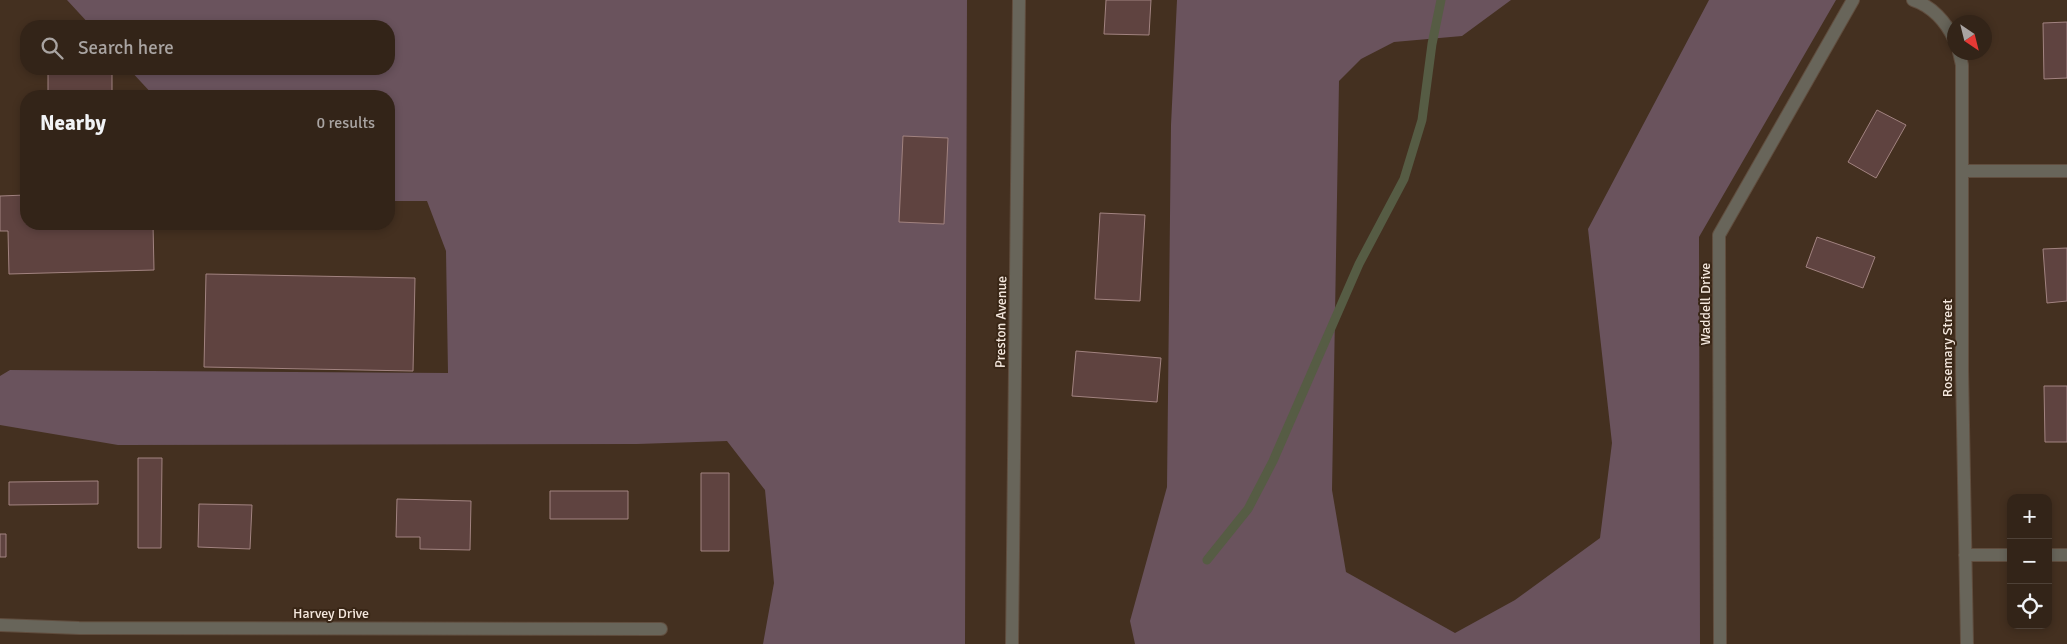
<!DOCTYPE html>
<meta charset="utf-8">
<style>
:root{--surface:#332418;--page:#3b2c21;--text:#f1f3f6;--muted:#a9a4a2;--line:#4e4137}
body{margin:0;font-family:Signika,sans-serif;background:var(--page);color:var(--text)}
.controls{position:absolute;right:15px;bottom:15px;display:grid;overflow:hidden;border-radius:10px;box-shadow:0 2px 8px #0003}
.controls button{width:45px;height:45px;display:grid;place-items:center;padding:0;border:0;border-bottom:1px solid var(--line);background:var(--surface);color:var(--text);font:25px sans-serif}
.compass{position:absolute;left:1947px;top:15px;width:45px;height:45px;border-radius:50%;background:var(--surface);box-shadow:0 2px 8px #0003;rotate:145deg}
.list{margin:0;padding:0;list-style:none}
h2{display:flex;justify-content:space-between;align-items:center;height:65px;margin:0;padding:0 20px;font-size:21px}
h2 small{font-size:16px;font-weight:400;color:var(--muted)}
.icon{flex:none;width:28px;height:28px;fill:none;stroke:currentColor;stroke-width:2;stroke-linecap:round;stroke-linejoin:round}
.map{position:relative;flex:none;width:2067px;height:644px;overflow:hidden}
.search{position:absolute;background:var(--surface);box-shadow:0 2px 8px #0003;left:20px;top:20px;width:375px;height:55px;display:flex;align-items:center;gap:12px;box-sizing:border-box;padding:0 18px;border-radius:20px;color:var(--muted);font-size:19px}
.panel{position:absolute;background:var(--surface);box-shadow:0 2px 8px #0003;left:20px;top:90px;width:375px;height:140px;border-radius:20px}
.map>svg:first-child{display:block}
.green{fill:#6a535d}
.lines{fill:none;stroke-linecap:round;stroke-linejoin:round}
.stream{stroke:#565c44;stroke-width:9}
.building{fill:#5f4340;stroke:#a28380}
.minor-casing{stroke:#604d3e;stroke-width:14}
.minor{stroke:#68655a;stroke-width:12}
.labels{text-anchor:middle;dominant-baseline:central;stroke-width:4;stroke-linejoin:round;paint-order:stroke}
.street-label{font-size:14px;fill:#f4e7dd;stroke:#392616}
</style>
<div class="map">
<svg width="2067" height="644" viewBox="0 0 2067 644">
<rect width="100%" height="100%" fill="#443020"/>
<!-- green -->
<path class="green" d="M 67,0 L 967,0 L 965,644 L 763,644 L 774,583 L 765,490 L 727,441 L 637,444 L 118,445 L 0,425 L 0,376 L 10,370 L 448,373 L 446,251 L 427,201 L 389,201 L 389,96 L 154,96 L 129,69 L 389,69 L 389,26 L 91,26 Z
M 1177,0 L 1511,0 L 1462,36 L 1394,42 L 1361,59 L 1339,81 L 1332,490 L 1346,572 L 1455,633 L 1515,600 L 1600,538 L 1612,443 L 1588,229 L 1709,0 L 1836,0 L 1699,237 L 1700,644 L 1135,644 L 1130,621 L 1167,487 L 1171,125 Z"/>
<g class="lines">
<!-- stream -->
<path class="stream" d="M 1207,560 L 1248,509 L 1273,461 L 1359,264 L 1404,179 L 1422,120 L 1432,44 L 1441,0"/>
</g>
<!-- building -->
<path class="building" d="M 1106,0 L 1151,0 L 1149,35 L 1104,34 Z
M 2067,22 L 2067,78 L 2044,79 L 2043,23 Z
M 48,72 L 112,73 L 112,96 L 48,96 Z
M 1877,110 L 1906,125 L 1876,178 L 1848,162 Z
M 903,136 L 948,138 L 944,224 L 899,222 Z
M 26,195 L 26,224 L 153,224 L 154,270 L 9,274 L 8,231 L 0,231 L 0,196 Z
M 1100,213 L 1145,215 L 1140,301 L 1095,299 Z
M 1817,237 L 1875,257 L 1863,288 L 1806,267 Z
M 2067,248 L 2067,301 L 2047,303 L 2043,249 Z
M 206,274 L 415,278 L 413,371 L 204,367 Z
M 1076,351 L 1161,358 L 1157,402 L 1072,396 Z
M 2044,386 L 2067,386 L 2067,442 L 2045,442 Z
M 138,458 L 162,458 L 161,548 L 138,548 Z
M 701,473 L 729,473 L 729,551 L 701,551 Z
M 98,481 L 98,504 L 9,505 L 9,482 Z
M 550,491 L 628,491 L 628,519 L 550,519 Z
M 397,499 L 471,501 L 470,550 L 420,549 L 420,537 L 396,537 Z
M 199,504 L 252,505 L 250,549 L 198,547 Z
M 0,534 L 6,534 L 6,557 L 0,557 Z"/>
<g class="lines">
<!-- minor casing -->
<g class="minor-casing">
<path id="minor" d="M 1913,0 C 1932,6 1946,22 1954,39
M 1959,52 L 1962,65 L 1962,370 L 1967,644
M 1962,171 L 2067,171
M 1965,555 L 2011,555
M 2048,555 L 2067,555
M 0,625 L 79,628 L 661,629
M 1012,644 L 1019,0
M 1720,644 L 1719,235 L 1853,0"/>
</g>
<!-- minor -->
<use href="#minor" class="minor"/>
</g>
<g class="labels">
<!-- street labels -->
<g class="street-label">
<text transform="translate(1705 304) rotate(-90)">Waddell Drive</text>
<text transform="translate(1001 322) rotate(-89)">Preston Avenue</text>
<text transform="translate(1947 348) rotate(-90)">Rosemary Street</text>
<text x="331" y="613">Harvey Drive</text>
</g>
</g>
</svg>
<div class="controls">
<button>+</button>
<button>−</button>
<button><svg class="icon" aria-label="locate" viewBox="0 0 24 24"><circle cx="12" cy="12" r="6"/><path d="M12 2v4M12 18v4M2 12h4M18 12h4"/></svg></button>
</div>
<svg class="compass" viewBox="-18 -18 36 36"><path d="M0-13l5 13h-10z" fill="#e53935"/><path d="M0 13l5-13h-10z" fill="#a9a4a2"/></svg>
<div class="search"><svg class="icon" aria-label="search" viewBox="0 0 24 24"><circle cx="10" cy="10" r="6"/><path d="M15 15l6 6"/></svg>Search here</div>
<section class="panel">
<h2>Nearby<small>0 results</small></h2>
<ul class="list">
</ul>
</section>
</div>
